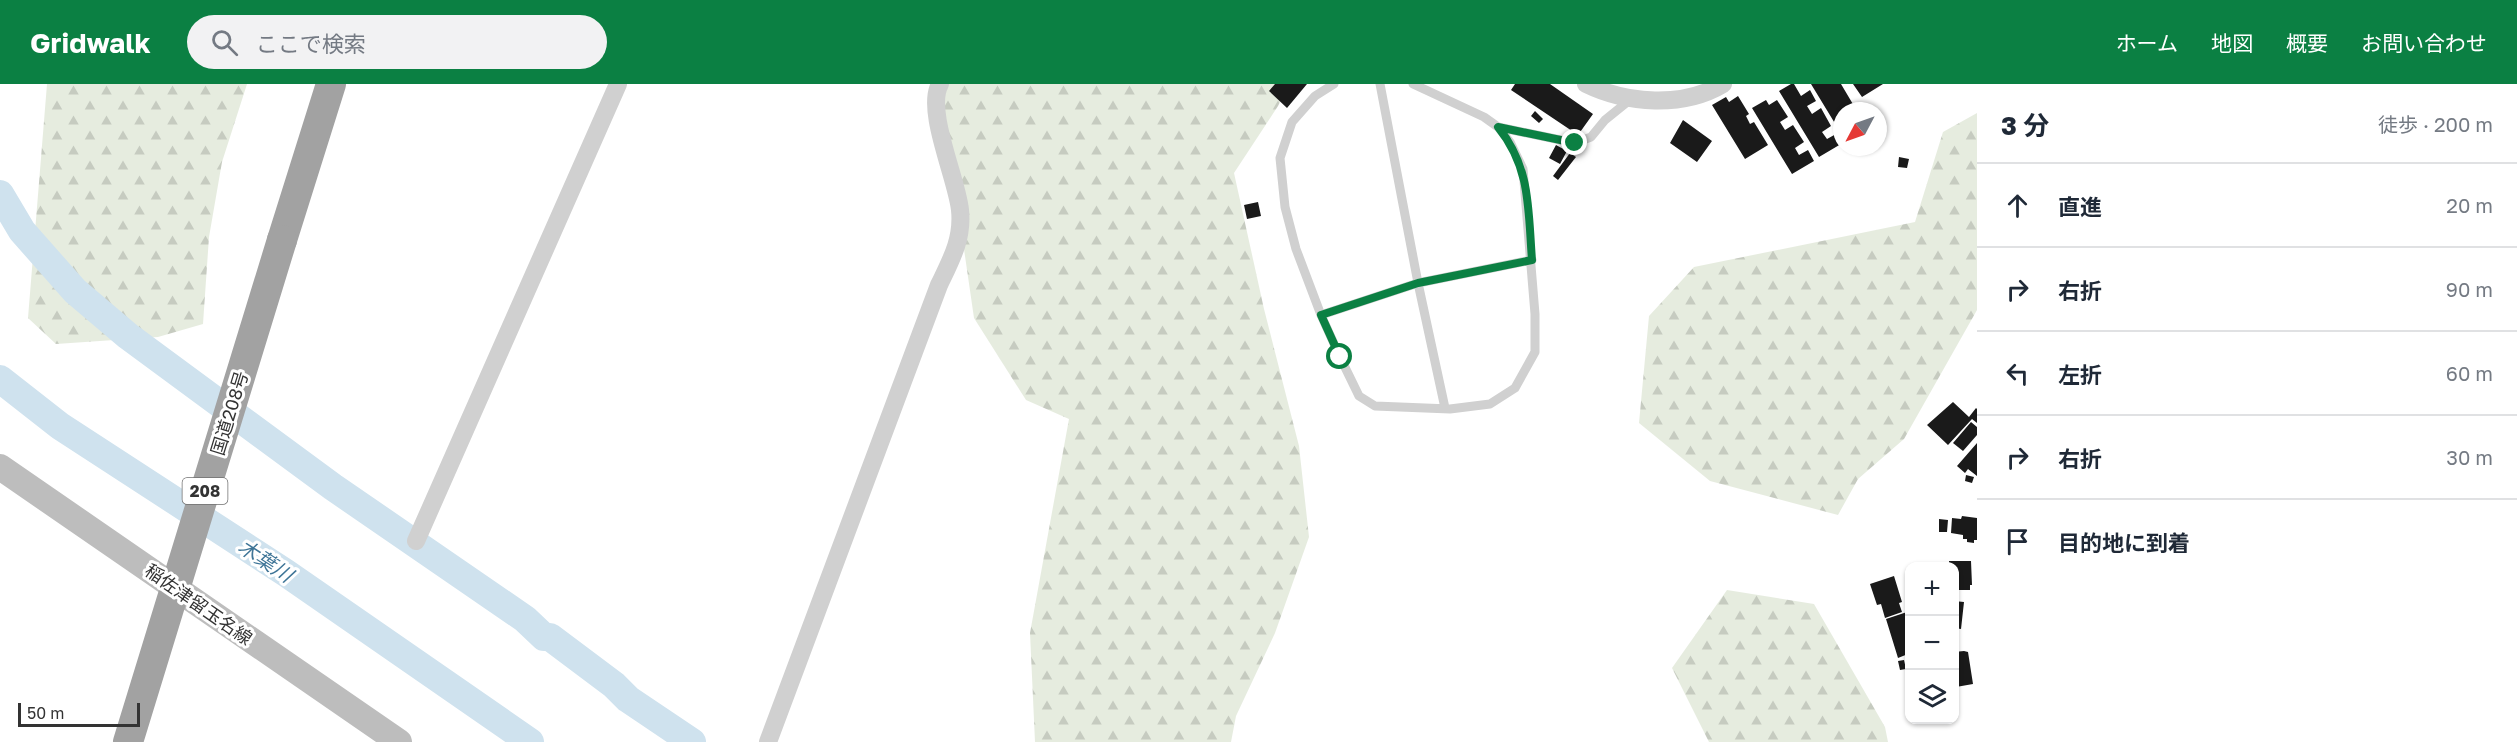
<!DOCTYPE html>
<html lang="ja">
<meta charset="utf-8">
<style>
:root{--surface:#fff;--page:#f2f2f3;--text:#1f2937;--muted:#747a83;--line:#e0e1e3;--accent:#0b8043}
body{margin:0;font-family:"Golos Text","Noto Sans JP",sans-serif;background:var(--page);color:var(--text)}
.controls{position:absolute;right:18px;bottom:18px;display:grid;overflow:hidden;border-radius:12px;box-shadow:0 2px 4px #0004}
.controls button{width:54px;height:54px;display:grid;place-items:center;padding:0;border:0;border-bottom:2px solid var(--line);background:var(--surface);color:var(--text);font:30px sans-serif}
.compass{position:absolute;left:1833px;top:18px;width:54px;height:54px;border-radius:50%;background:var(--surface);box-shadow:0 2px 4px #0004;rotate:229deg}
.scale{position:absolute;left:18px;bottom:15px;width:122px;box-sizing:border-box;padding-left:6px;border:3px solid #333;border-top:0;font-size:16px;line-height:21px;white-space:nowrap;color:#333;-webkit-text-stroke:4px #fff;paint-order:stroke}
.stop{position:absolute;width:18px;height:18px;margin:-14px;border:4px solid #0b8043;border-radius:50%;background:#fff}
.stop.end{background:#0b8043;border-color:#fff;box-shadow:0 2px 6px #0008}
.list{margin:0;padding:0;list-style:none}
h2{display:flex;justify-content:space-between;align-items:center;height:78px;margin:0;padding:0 24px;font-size:26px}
h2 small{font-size:20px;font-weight:400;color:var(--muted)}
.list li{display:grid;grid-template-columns:39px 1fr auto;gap:18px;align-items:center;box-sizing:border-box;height:84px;padding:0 24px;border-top:2px solid var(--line)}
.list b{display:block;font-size:22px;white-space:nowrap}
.list em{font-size:20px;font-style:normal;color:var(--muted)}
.icon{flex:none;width:33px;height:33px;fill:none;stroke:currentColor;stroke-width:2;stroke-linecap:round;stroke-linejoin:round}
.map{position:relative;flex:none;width:1977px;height:658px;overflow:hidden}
header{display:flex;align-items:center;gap:36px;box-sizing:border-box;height:84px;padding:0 30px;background:var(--accent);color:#fff}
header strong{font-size:28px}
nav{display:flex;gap:33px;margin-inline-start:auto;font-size:21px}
.search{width:420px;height:54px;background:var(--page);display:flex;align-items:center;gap:15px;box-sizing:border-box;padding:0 21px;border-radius:33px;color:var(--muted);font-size:22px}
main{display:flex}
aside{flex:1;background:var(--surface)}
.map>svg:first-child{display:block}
.forest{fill:url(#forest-firs)}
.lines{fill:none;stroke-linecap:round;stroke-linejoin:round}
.river{stroke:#cfe2ee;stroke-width:28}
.building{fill:#1a1a1a}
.service{stroke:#d0d0d0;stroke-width:9}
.minor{stroke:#d0d0d0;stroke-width:18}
.secondary{stroke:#bdbdbd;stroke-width:26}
.trunk{stroke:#a2a2a2;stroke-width:30}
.trunk-bridge{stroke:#a2a2a2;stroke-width:30}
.route{stroke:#0b8043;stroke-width:8}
.labels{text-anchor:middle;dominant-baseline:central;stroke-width:6;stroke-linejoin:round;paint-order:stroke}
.shield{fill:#fff;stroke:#707070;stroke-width:1.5}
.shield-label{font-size:16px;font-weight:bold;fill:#333}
.street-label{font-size:18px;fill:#333;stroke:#fff}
.water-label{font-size:20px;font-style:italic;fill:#3f7597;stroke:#fff}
</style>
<header>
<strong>Gridwalk</strong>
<div class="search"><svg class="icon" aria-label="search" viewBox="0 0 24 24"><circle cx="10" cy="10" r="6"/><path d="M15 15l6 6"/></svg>ここで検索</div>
<nav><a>ホーム</a><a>地図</a><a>概要</a><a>お問い合わせ</a></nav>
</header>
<main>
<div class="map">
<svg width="1977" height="658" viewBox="0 0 1977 658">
<defs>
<pattern id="forest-firs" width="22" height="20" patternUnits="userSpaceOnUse" patternTransform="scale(1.5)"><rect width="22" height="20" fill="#e6ecdf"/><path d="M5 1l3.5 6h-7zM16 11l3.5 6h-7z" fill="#c6cbc0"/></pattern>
</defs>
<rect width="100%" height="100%" fill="#fff"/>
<!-- forest -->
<path class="forest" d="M 47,0 L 247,0 L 222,78 L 209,153 L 203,240 L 158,253 L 56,260 L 28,234 Z
M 940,0 L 1289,0 L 1278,22 L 1234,89 L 1264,225 L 1299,362 L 1309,453 L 1275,549 L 1236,632 L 1231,658 L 1035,658 L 1030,549 L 1069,335 L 1026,316 L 974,234 Z
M 1977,29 L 1977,226 L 1904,355 L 1858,395 L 1838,431 L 1710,397 L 1639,339 L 1649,232 L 1694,183 L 1915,138 L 1943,48 Z
M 1727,506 L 1814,520 L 1885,643 L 1888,658 L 1709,658 L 1672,584 Z"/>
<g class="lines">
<!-- river -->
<path class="river" d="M 0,110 L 22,147 L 75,207 L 128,252 L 333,403 L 525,535 L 544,553 L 550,553 L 614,601 L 628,615 L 692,658
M 0,295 L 60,342 L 286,489 L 530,658"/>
</g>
<!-- building -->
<path class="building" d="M 1275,0 L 1307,0 L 1287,24 L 1269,7 Z
M 1515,0 L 1550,0 L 1593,30 L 1578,51 L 1511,6 Z
M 1791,0 L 1794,0 L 1801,12 L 1810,6 L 1816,17 L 1807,22 L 1812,30 L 1821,24 L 1831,42 L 1822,48 L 1827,55 L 1836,50 L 1841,60 L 1819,73 L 1779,7 Z
M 1811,0 L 1841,0 L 1857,27 L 1842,27 L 1842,51 Z
M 1853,0 L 1883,0 L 1862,13 Z
M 1738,12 L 1749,30 L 1746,32 L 1750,40 L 1754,38 L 1768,61 L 1745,75 L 1712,21 L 1726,13 L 1729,18 Z
M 1766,16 L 1769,21 L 1777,16 L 1788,33 L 1780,38 L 1785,46 L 1793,41 L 1804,58 L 1795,64 L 1799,71 L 1808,66 L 1814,77 L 1792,90 L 1752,24 Z
M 1535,27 L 1543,35 L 1539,39 L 1531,32 Z
M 1683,36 L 1712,57 L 1697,78 L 1670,59 Z
M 1556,61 L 1567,67 L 1560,80 L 1549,74 Z
M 1570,69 L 1576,73 L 1558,96 L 1553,92 Z
M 1899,73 L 1909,75 L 1907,84 L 1898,83 Z
M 1258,118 L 1261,132 L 1247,135 L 1244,121 Z
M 1953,318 L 1969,333 L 1976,324 L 1977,325 L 1977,339 L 1972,335 L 1948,361 L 1927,341 Z
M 1971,338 L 1977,343 L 1977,351 L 1963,367 L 1953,359 Z
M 1977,359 L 1977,392 L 1968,385 L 1965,389 L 1957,382 Z
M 1966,391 L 1974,393 L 1972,399 L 1965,397 Z
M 1962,432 L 1977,434 L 1977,456 L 1974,456 L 1974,459 L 1967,458 L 1967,455 L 1963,455 L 1963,451 L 1951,449 L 1952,434 L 1961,435 Z
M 1939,435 L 1948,436 L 1947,448 L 1939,448 Z
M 1949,477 L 1971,477 L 1972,501 L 1970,501 L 1970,506 L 1954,506 L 1954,482 L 1949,482 Z
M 1894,492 L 1902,518 L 1899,519 L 1902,528 L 1885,534 L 1881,520 L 1877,521 L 1870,500 Z
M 1954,517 L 1964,518 L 1961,545 L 1954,544 Z
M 1910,527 L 1910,559 L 1906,560 L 1906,564 L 1908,570 L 1898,574 L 1886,535 Z
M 1964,567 L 1968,568 L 1973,600 L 1956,603 L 1954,568 Z
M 1904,576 L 1906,585 L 1900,586 L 1898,577 Z
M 1910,589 L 1910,604 L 1909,604 L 1905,590 Z"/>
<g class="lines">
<!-- service -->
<path class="service" d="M 1334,0 L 1315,12 L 1292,38 L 1280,74 L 1285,123 L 1296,165 L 1321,231 L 1340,273 L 1359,312 L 1375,322 L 1450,325 L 1490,320 L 1515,304 L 1535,268 L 1535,230 L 1523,85 L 1510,58 L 1498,43 L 1484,33 L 1413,0
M 1498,43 L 1575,59 L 1591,53 L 1605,36 L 1631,15
M 1321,231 L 1418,199 L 1380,0
M 1445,324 L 1418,199 L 1532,176"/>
<!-- minor -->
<path class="minor" d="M 1586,0 C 1627,20 1683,24 1723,0
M 416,457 L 618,0
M 768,658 L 939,201 C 951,176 963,155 960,126 C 957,95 925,26 940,0"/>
<!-- secondary -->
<path class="secondary" d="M 0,383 L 399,658"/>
<!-- trunk -->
<path class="trunk" d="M 282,156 L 331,0"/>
<!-- trunk-bridge -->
<path class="trunk-bridge" d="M 128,658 L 282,156"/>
</g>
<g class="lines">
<!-- route -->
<path class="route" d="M 1340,273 L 1321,231 L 1418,199 L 1532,176 C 1528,125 1531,84 1498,43 L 1575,59"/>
</g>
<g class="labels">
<!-- shield labels -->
<rect class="shield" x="182.5" y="394" width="45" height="26" rx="4.5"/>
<g class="shield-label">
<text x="205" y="407">208</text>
</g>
<!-- street labels -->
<g class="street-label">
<text transform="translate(229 329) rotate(-73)">国道208号</text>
<text transform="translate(199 520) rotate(35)">稲佐津留玉名線</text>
</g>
<!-- water labels -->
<g class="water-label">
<text transform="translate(266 476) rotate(33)">木葉川</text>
</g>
</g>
</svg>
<div class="controls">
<button>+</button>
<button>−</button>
<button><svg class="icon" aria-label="layers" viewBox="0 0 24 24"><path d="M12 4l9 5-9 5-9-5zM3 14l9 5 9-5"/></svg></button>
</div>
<svg class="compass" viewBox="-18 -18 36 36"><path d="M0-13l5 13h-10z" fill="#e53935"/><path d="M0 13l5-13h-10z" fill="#747a83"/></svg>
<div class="scale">50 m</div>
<div class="stop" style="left:1340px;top:273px"></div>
<div class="stop end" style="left:1575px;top:59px"></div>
</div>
<aside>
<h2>3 分<small>徒歩 · 200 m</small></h2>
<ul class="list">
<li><svg class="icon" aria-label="ahead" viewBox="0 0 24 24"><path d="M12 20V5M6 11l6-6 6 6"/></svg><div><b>直進</b></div><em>20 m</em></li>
<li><svg class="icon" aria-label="right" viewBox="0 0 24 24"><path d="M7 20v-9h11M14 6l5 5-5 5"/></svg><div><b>右折</b></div><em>90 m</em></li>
<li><svg class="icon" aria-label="left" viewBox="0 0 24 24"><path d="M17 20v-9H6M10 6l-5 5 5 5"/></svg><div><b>左折</b></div><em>60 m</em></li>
<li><svg class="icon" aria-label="right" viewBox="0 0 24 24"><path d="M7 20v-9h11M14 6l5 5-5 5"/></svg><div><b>右折</b></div><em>30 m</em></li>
<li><svg class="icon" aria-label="arrive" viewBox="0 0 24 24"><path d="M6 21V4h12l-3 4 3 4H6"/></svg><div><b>目的地に到着</b></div></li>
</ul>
</aside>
</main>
